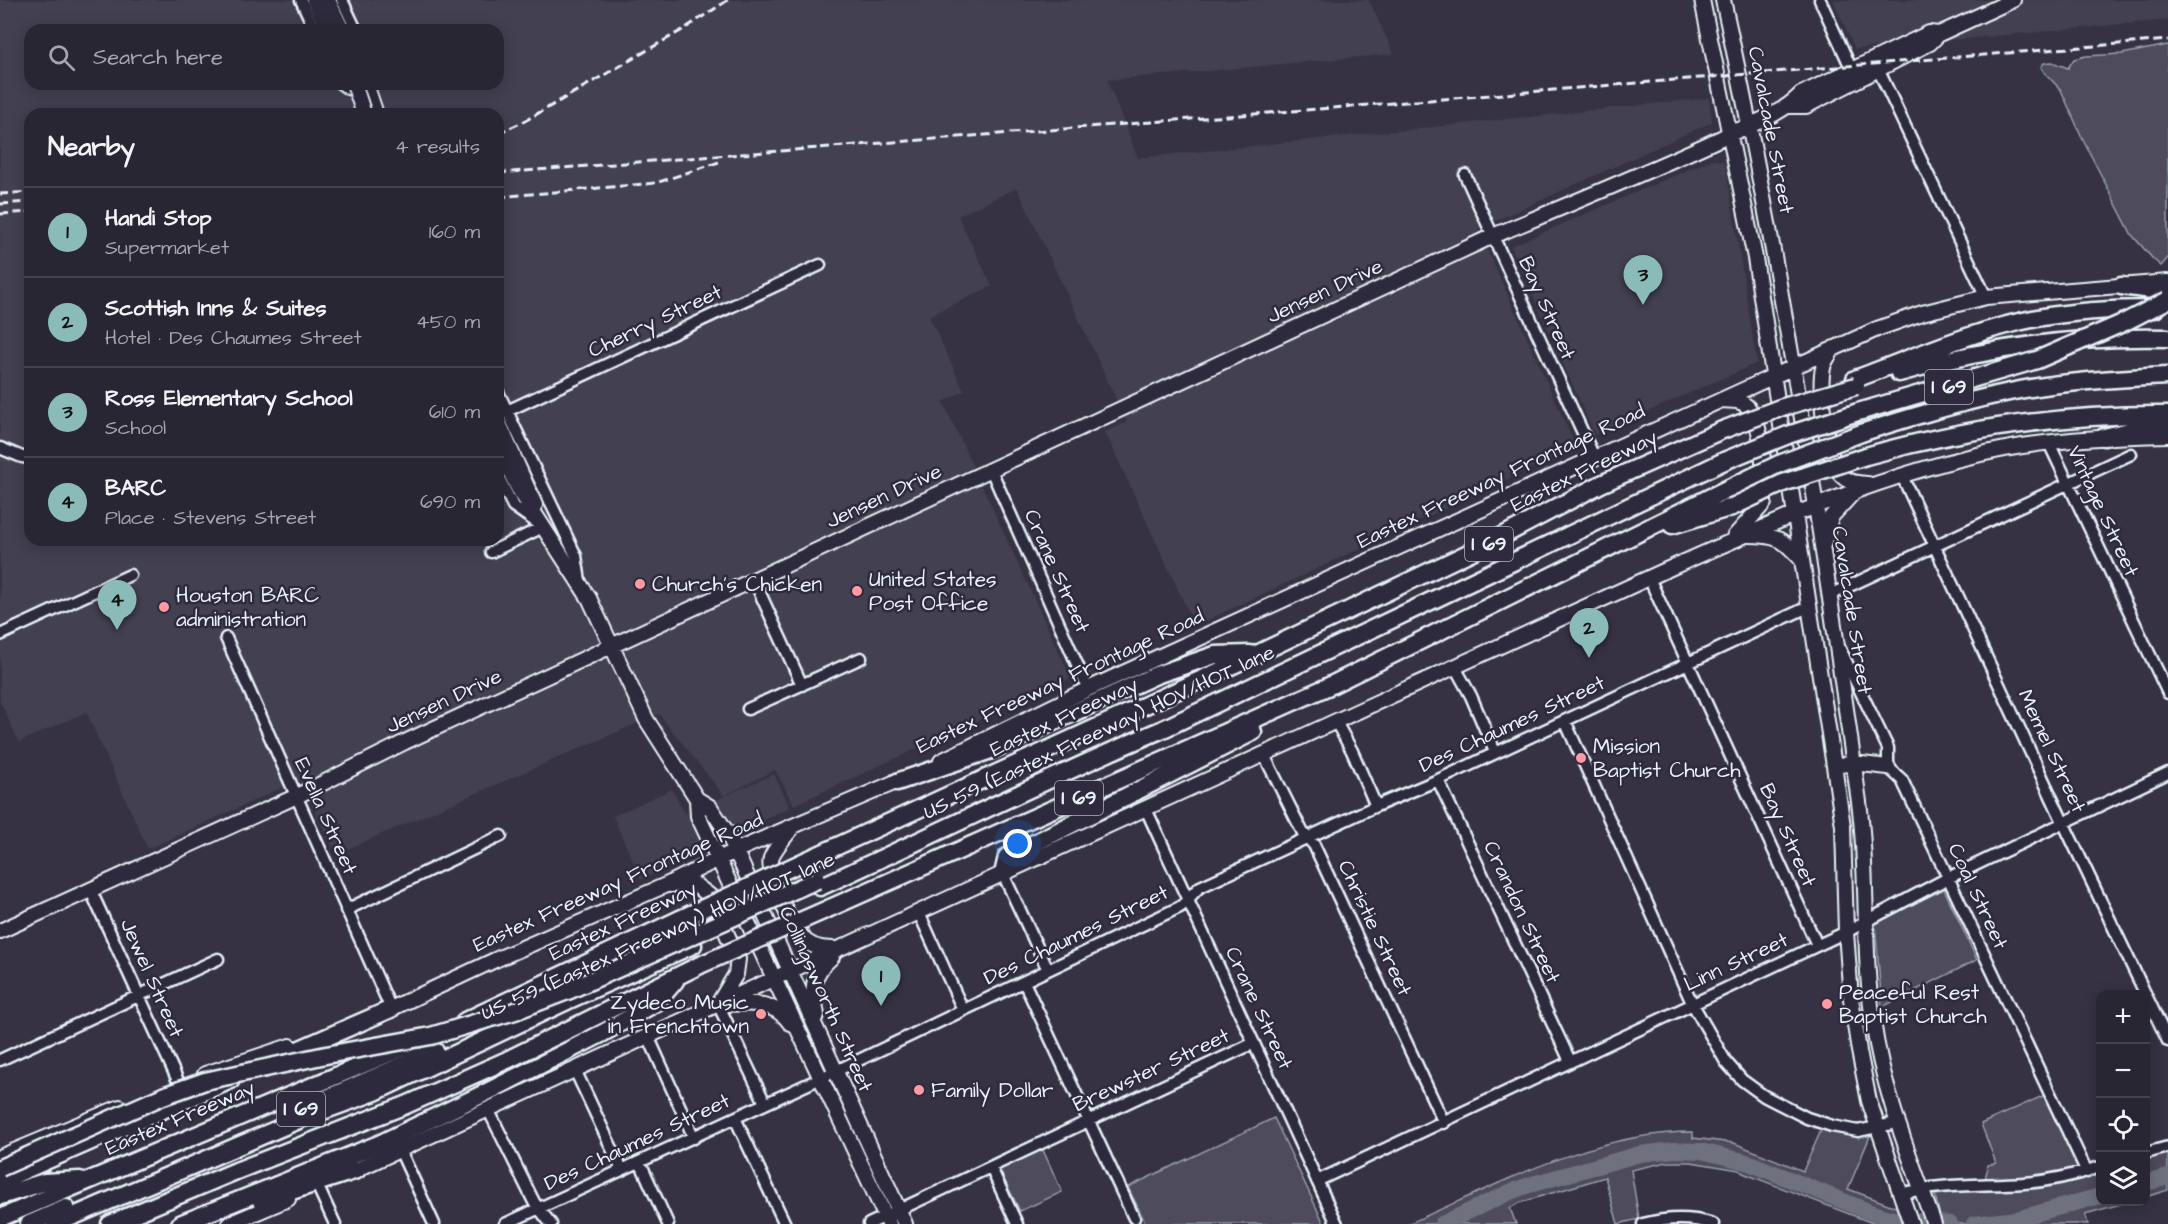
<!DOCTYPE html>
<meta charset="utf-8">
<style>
:root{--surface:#282633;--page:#302e3b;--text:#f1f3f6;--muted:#a5a5ac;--line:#44434e;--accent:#8bbbb9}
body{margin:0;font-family:"Architects Daughter",sans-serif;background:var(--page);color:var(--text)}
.controls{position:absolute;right:18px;bottom:18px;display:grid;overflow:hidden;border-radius:12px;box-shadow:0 3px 15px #0003}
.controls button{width:54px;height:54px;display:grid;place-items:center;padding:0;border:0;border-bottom:2px solid var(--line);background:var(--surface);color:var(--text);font:30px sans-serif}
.you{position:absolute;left:1018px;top:844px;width:21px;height:21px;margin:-15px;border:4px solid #fff;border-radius:50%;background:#1a73e8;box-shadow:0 0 0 9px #1a73e833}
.badge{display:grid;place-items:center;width:39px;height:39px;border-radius:50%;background:var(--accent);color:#111;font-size:20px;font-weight:700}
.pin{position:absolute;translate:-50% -50px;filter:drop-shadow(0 2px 3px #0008)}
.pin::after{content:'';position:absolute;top:32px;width:21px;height:18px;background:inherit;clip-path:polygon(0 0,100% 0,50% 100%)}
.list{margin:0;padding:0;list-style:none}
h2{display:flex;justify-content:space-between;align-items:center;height:78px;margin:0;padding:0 24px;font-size:26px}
h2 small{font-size:20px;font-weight:400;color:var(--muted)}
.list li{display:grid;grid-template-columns:39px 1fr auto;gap:18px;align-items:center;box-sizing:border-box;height:90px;padding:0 24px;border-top:2px solid var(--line)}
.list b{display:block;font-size:22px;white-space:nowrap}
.list p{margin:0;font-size:20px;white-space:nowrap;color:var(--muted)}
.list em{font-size:20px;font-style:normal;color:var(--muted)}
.icon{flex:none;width:33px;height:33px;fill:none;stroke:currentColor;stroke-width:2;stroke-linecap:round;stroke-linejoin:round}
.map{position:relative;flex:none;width:2168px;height:1224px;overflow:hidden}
.search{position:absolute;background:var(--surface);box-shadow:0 3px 15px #0003;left:24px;top:24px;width:480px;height:66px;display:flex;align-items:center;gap:15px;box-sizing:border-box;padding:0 21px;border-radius:18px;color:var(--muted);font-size:22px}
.panel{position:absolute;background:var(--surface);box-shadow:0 3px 15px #0003;left:24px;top:108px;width:480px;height:438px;border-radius:18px}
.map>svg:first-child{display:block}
.built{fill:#433f51;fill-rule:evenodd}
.green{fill:#4d4b5c;stroke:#9a9eaa;stroke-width:1.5}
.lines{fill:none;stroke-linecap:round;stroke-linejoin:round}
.river{stroke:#70717f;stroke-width:16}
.minor-casing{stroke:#e8f1f8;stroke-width:15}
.major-casing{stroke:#e8f1f8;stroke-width:18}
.highway-casing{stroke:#e8f1f8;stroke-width:21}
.minor{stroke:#2f2a3d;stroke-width:10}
.major{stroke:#2f2a3d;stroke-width:14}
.highway{stroke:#2f2a3d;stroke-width:16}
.rail{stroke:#e8f1f8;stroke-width:3;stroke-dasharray:9 4.5;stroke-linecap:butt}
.major-bridge-casing{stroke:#e8f1f8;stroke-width:18;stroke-linecap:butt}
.highway-bridge-casing{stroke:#e8f1f8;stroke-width:21;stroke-linecap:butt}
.major-bridge{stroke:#2f2a3d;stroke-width:14}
.highway-bridge{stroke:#2f2a3d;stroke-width:16}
.poi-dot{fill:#ff9aa2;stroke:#2f2a3d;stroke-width:2}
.labels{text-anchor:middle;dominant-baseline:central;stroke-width:5;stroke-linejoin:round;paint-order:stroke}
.shield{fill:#2f2a3d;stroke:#b0b5c0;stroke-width:1.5}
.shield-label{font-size:20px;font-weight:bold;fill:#e8f1f8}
.street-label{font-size:21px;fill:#e8f1f8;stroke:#2f2a3d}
.poi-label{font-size:21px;fill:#e8f1f8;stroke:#2f2a3d;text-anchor:start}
</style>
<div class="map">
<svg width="2168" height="1224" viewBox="0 0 2168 1224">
<rect width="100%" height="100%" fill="#363244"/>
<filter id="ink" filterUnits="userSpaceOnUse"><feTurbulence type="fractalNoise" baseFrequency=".0167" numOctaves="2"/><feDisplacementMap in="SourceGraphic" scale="12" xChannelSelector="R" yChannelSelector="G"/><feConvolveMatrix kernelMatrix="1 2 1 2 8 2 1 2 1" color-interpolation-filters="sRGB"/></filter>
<g filter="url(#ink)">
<!-- built -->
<path class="built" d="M 0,0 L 1369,0 L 1394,54 L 1107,80 L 1138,158 L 1709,98 L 1712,122 L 1478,229 L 1576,447 L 1195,626 L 1105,432 L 1127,422 L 1017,188 L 958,216 L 992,286 L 929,316 L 964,391 L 943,402 L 1071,678 L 794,805 L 775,770 L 724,796 L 659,714 L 336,854 L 299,780 L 148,849 L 86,712 L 19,742 L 0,701 ZM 30,30 L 498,30 L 498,84 L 30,84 ZM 30,114 L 498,114 L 498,540 L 30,540 Z
M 1833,0 L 2168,0 L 2168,20 L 1855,49 Z
M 1713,159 L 1725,162 L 1757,363 L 1595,435 L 1511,246 Z
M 774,774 L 790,807 L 641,880 L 613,816 L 672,789 L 685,814 Z"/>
<!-- green -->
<path class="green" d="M 2168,45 L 2168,258 L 2161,266 L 2153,259 L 2132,235 L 2084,142 L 2061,90 L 2044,72 L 2041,67 L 2044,63 L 2052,62 L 2068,68 L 2074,59 L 2086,56 L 2122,54 Z
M 1944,889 L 1977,960 L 1882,1007 L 1875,923 Z
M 2047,1094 L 2079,1161 L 2078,1167 C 2060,1180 2008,1179 1985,1180 L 1988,1165 L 1996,1163 L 1981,1124 Z
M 1274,1118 L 1324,1224 L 1146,1224 L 1128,1187 Z
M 1823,1126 L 1870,1136 L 1848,1189 L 1896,1207 L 1902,1224 L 1875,1224 L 1743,1173 L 1739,1170 L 1691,1162 L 1667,1162 L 1631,1170 L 1639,1219 L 1618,1224 L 1605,1177 L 1519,1203 L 1510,1208 L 1516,1224 L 1408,1224 C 1497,1185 1593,1132 1693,1132 L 1693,1138 L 1734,1143 L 1803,1171 Z
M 1042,1148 L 1062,1192 L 1020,1211 L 1000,1171 L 1003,1165 Z
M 2168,1150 L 2168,1190 L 2146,1197 L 2146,1157 Z
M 2100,1171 L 2100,1202 L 2128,1202 L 2085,1214 L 2088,1224 L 1942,1224 L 1935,1195 Z"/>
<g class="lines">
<!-- river -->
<path class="river" d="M 2146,1183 L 2168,1177
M 1442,1224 L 1510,1192 L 1529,1185 L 1640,1154 L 1674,1150 L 1701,1151 L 1747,1162 L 1875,1214 L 1892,1219 L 1950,1224
M 1974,1224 L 2017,1219 L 2100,1196"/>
<!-- minor casing -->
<g class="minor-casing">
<path id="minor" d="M 301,0 L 315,30
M 342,0 L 356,30
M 1820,0 L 1852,70
M 1878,69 L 1986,297
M 341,84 L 348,89 L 362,85
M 1465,175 L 1594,457
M 498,392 L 576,556 L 580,581
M 507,411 L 820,265
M 2049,443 L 2168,693
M 0,448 L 22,457 L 30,458
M 991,470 L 1088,689
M 1902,476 L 2063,822 L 2168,1041
M 491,552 L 543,527 L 513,506 L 498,476
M 1649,578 L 1817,945
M 754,580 L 802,685
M 1828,596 L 2131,454
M 0,635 L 130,575
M 226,638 L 391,1009
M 1840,649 L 1888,748 L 1888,767 L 1902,780 L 2087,1172
M 1455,667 L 1471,696 L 1495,752
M 748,709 L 861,658
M 1565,721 L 1692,1003 L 1726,1062 L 1742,1080 L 1764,1096 L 1807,1118 L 1832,1126 L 1858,1131 L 1896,1123
M 1336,722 L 1352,751 L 1376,806
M 1264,755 L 1303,833 L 1314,845 L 1444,1123
M 1438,780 L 1570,1061
M 1146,809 L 1337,1224
M 1003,874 L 1048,970
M 90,889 L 179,1083
M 346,910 L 501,836
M 919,913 L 963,1010
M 1024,982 L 1134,1218
M 718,1004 L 765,1103
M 648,1036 L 694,1138
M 0,1060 L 218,959
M 575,1070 L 622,1170
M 488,1109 L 534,1202 L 551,1224
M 735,1118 L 785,1224
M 400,1150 L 434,1224
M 2146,1153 L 2168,1147
M 640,1162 L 668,1224
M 991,1168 L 1017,1224
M 1317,1181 L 1846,932 L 1948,878 L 2168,773
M 318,1187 L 335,1224
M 1901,1194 C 1940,1183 1983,1186 2024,1183 C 2051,1181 2075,1175 2100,1167
M 505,1224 L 836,1071 L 1180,907 C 1188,901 1192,893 1200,887 L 1376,806 L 1438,780 L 1808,607
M 869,1224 L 1254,1043
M 1643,1224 C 1666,1218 1691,1217 1713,1224"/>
</g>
<!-- major casing -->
<g class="major-casing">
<path id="major" d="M 314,0 L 328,30
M 328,0 L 342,30
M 1702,0 L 1755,258 L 1834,766 L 1843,826 L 1846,932 L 1851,999 L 1859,1051 L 1869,1101 L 1911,1224
M 1723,0 C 1781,265 1822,533 1859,802 C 1869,874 1862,948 1873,1021 C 1883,1092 1910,1157 1934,1224
M 366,84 L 376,114
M 1789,106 L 1806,106 L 1930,43 L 1939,34 L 2013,0
M 1834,348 C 1830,354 1824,361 1823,368 C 1818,389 1826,461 1842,476 C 1849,483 1858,483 1868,484
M 1722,400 C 1727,401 1735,400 1740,402 C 1766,411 1764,481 1764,503 L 1734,537
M 498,421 L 535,505
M 498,447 L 518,488 L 589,598 L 646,719 L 697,799 L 710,807 L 728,834 L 905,1224
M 1749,535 C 1777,535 1783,539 1801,559
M 1823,545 L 1831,517 L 1853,493
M 941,761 L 1088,689 L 1877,329 L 1922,313 L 1986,297 L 2168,282
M 1834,766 L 1853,763 L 1888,767
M 697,799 L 698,816 L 889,1224
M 793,827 C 785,837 775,847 771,858 C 766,875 793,931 807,942 C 816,949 827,949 838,949
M 671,885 L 694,884 L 710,896 L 738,959 L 736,974 L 718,1004
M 0,931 L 297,796 L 405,742 L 1493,236 C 1570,204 1646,173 1721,138 C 1748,125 1780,116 1801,94 L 1929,33 L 1939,34
M 727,1004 C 751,1003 775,1001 790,1023
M 384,1012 L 495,960 L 666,885 L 735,851 L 905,778
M 817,1015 C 812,988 810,976 832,957
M 205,1074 L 290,1046
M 0,1157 L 120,1107
M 347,1174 L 1666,570 C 1776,521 1886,472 2005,449 C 2059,439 2113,436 2168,435
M 229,1224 L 288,1199"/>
</g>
<!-- highway casing -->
<g class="highway-casing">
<path id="highway" d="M 2121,286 L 2168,292
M 1899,373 C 1987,347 2076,336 2168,338
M 1855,379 C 1915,357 1974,330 2037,318 C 2076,311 2115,309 2155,309
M 1864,432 C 1917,415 1970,399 2025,389 C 2072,381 2120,378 2168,376
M 2104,437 L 2168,422
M 1866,456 C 1964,428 2065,414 2168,415
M 1672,525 L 1732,507
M 897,782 L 994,749 L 1156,675 L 1215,655 L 1250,654
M 807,860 L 1257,654 L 1489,543 L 1601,484 L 1720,431
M 1003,874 L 1007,857 L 1253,732
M 820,887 C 934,835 1047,778 1163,729 L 1724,461
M 830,908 L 1327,687 L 1729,488
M 465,1021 L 680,919
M 268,1063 L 391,1009
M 327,1098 L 435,1051
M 0,1181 L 231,1080
M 0,1196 L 45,1182 L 80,1180
M 261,1201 L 357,1170
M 0,1218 L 414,1043
M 29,1224 L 66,1208
M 55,1224 L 301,1119 L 375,1092 L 569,1000 L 693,945
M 110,1224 L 236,1171 L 406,1105 L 507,1060 L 700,965
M 180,1224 L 379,1144 L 487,1092 L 603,1033 L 657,1002 L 675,981"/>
</g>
<!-- minor -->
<use href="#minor" class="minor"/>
<!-- major -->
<use href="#major" class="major"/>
<!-- highway -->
<use href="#highway" class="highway"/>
<!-- rail -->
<path class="rail" d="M 498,133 L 523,122 L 684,29 L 728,0
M 498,173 L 1331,108 L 2168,40
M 0,194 L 30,192
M 498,197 L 656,183 L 722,161
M 0,204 L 30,202
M 0,214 L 30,212"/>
<!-- major-bridge casing -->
<g class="major-bridge-casing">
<path id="major-bridge" d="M 354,84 L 364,114"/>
</g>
<!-- highway-bridge casing -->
<g class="highway-bridge-casing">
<path id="highway-bridge" d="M 1720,431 L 1780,408 L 1856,386
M 1724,461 L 1788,435 L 1858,412 L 2037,360 L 2125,322 L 2168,300
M 1729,488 L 1779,464 L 1864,432
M 1732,507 L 1783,483 L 1866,456
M 680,919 L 807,860
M 700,965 L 830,908
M 0,1168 L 163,1096 L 205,1081 L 326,1055 L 431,1036 L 515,1011 L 570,990 L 817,880"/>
</g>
<!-- major-bridge -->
<use href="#major-bridge" class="major-bridge"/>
<!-- highway-bridge -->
<use href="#highway-bridge" class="highway-bridge"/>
</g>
</g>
<!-- markers -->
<g class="poi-dot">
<circle cx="640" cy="584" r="6"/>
<circle cx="857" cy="591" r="6"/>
<circle cx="164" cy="607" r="6"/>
<circle cx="1581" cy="758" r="6"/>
<circle cx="1827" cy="1004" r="6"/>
<circle cx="761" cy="1014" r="6"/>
<circle cx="919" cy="1090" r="6"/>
</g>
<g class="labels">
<!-- shield labels -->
<g class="shield">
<rect x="1925" y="370" width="48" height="34" rx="4.5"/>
<rect x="1465" y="527" width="48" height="34" rx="4.5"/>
<rect x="1055" y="781" width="48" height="34" rx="4.5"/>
<rect x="277" y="1092" width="48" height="34" rx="4.5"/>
</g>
<g class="shield-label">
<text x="1949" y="387">I 69</text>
<text x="1489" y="544">I 69</text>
<text x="1079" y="798">I 69</text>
<text x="301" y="1109">I 69</text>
</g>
<!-- street labels -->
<g class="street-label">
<text transform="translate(1771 130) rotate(79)">Cavalcade Street</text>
<text transform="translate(1325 291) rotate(-25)">Jensen Drive</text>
<text transform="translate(1547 308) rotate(66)">Bay Street</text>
<text transform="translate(655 321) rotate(-25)">Cherry Street</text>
<text transform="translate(1584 471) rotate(-26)">Eastex Freeway</text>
<text transform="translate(1501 476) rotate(-25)">Eastex Freeway Frontage Road</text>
<text transform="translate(884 496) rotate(-25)">Jensen Drive</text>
<text transform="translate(2103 511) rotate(65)">Vintage Street</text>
<text transform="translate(1057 571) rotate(66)">Crane Street</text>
<text transform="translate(1852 610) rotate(81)">Cavalcade Street</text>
<text transform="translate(1060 681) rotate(-25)">Eastex Freeway Frontage Road</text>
<text transform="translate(444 701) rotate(-25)">Jensen Drive</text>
<text transform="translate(1064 717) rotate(-25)">Eastex Freeway</text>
<text transform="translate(1512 724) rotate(-25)">Des Chaumes Street</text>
<text transform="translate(1099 732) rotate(-25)">US 59 (Eastex Freeway) HOV/HOT lane</text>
<text transform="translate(2052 751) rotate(65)">Memel Street</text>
<text transform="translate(326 816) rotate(66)">Evella Street</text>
<text transform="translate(1788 835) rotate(66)">Bay Street</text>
<text transform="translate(618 882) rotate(-24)">Eastex Freeway Frontage Road</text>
<text transform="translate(1978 896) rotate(65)">Coal Street</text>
<text transform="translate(1522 912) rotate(65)">Crandon Street</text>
<text transform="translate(623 921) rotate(-25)">Eastex Freeway</text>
<text transform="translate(1375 928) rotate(65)">Christie Street</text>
<text transform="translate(1076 935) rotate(-26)">Des Chaumes Street</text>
<text transform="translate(658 936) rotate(-24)">US 59 (Eastex Freeway) HOV/HOT lane</text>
<text transform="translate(1736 962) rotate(-25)">Linn Street</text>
<text transform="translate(152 978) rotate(66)">Jewel Street</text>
<text transform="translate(826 999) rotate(66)">Collingsworth Street</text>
<text transform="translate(1259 1008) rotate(65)">Crane Street</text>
<text transform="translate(1151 1070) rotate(-25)">Brewster Street</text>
<text transform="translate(180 1118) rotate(-23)">Eastex Freeway</text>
<text transform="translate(637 1142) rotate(-25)">Des Chaumes Street</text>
</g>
<!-- poi labels -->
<g class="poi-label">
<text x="869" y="579">United States<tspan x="869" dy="24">Post Office</tspan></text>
<text x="652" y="584">Church's Chicken</text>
<text x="176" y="595">Houston BARC<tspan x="176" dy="24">administration</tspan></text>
<text x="1593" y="746">Mission<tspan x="1593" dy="24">Baptist Church</tspan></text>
<text x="1839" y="992">Peaceful Rest<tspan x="1839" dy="24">Baptist Church</tspan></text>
<text x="749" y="1002" text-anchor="end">Zydeco Music<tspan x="749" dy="24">in Frenchtown</tspan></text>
<text x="931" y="1090">Family Dollar</text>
</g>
</g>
</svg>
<div class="controls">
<button>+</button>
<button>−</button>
<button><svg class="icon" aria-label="locate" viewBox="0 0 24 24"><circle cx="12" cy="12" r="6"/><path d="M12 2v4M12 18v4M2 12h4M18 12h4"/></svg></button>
<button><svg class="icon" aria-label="layers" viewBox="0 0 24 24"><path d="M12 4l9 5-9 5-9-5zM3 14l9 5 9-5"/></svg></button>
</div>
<div class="you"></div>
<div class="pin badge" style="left:881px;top:1006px">1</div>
<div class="pin badge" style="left:1589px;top:658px">2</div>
<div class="pin badge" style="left:1643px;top:305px">3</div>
<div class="pin badge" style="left:117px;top:630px">4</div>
<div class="search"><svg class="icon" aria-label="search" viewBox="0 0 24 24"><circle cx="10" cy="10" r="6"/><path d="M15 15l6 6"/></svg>Search here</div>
<section class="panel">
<h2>Nearby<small>4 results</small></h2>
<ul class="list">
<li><span class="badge">1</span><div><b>Handi Stop</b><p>Supermarket</p></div><em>160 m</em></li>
<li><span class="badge">2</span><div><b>Scottish Inns &amp; Suites</b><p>Hotel · Des Chaumes Street</p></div><em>450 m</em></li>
<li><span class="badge">3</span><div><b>Ross Elementary School</b><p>School</p></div><em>610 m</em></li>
<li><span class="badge">4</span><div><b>BARC</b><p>Place · Stevens Street</p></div><em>690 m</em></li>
</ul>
</section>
</div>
